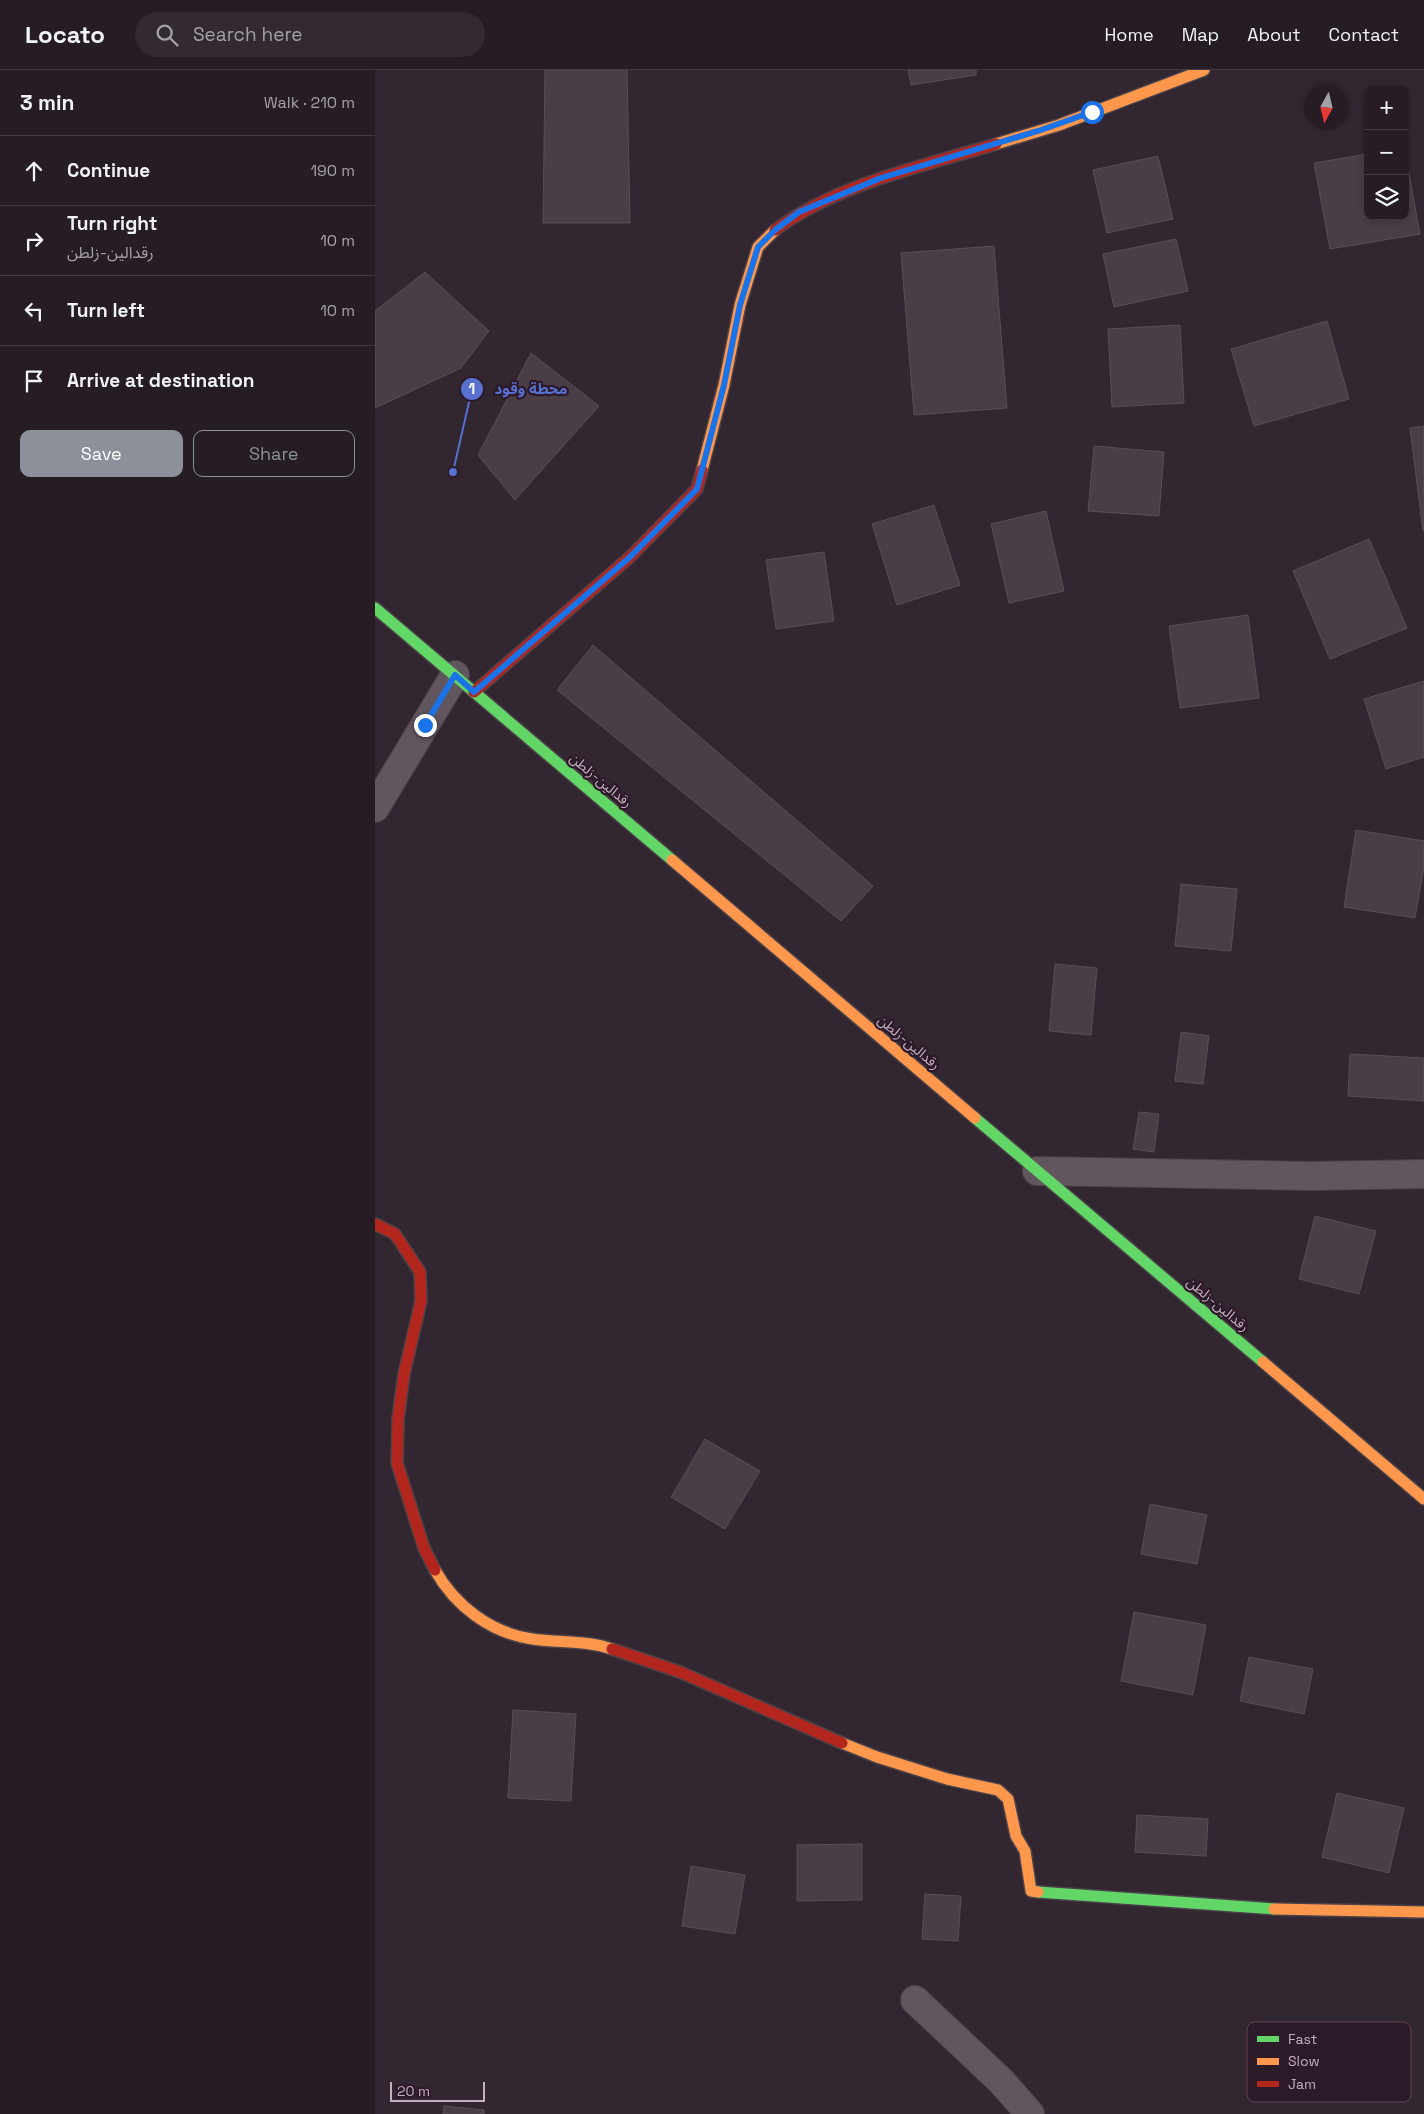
<!DOCTYPE html>
<meta charset="utf-8">
<style>
:root{--surface:#261c24;--page:#322931;--text:#f1f3f6;--muted:#a4a1a6;--line:#423a41;--accent:#8c9099}
body{margin:0;font-family:"Space Grotesk","Noto Sans Arabic",sans-serif;background:var(--page);color:var(--text)}
.controls{position:absolute;right:15px;top:15px;display:grid;overflow:hidden;border-radius:10px;box-shadow:0 2px 8px #0003}
.controls button{width:45px;height:45px;display:grid;place-items:center;padding:0;border:0;border-bottom:1px solid var(--line);background:var(--surface);color:var(--text);font:25px sans-serif}
.compass{position:absolute;left:929px;top:15px;width:45px;height:45px;border-radius:50%;background:var(--surface);box-shadow:0 2px 8px #0003;rotate:188deg}
.scale{position:absolute;left:15px;bottom:12px;width:95px;box-sizing:border-box;padding-left:5px;border:2px solid #c5aec0;border-top:0;font-size:14px;line-height:18px;white-space:nowrap;color:#c5aec0;-webkit-text-stroke:4px #2c1a29;paint-order:stroke}
.stop{position:absolute;width:15px;height:15px;margin:-11px;border:4px solid #1a73e8;border-radius:50%;background:#fff}
.stop.end{background:#1a73e8;border-color:#fff;box-shadow:0 1px 5px #0008}
.list{margin:0;padding:0;list-style:none}
h2{display:flex;justify-content:space-between;align-items:center;height:65px;margin:0;padding:0 20px;font-size:21px}
h2 small{font-size:16px;font-weight:400;color:var(--muted)}
.list li{display:grid;grid-template-columns:32px 1fr auto;gap:15px;align-items:center;box-sizing:border-box;height:70px;padding:0 20px;border-top:1px solid var(--line)}
.list b{display:block;font-size:19px;white-space:nowrap}
.list p{margin:0;font-size:16px;white-space:nowrap;color:var(--muted)}
.list em{font-size:16px;font-style:normal;color:var(--muted)}
.actions{display:flex;gap:10px;padding:15px 20px}
.actions a{flex:1;padding:11px 0;border:1px solid var(--accent);border-radius:10px;text-align:center;font-size:18px;color:var(--accent)}
.actions .main{background:var(--accent);color:#fff}
.icon{flex:none;width:28px;height:28px;fill:none;stroke:currentColor;stroke-width:2;stroke-linecap:round;stroke-linejoin:round}
.map{position:relative;flex:none;width:1049px;height:2044px;overflow:hidden}
header{display:flex;align-items:center;gap:30px;box-sizing:border-box;height:70px;padding:0 25px;background:var(--surface);border-bottom:1px solid var(--line)}
header strong{font-size:24px}
nav{display:flex;gap:28px;margin-inline-start:auto;font-size:18px}
.search{width:350px;height:45px;background:var(--page);display:flex;align-items:center;gap:12px;box-sizing:border-box;padding:0 18px;border-radius:28px;color:var(--muted);font-size:19px}
main{display:flex}
aside{flex:1;background:var(--surface)}
.map>svg:first-child{display:block}
.building{fill:#493e46;stroke:#5a4d58}
.lines{fill:none;stroke-linecap:round;stroke-linejoin:round}
.street-casing{stroke:#4b4249;stroke-width:30}
.fast-casing{stroke:#4b4249;stroke-width:14}
.slow-casing{stroke:#4b4249;stroke-width:14}
.jam-casing{stroke:#4b4249;stroke-width:14}
.street{stroke:#61565e;stroke-width:28}
.fast{stroke:#63d668;stroke-width:11}
.slow{stroke:#ff974d;stroke-width:11}
.jam{stroke:#b3261e;stroke-width:11}
.route{stroke:#1a73e8;stroke-width:6}
.labels{text-anchor:middle;dominant-baseline:central;stroke-width:4.5;stroke-linejoin:round;paint-order:stroke}
.street-label{font-size:14px;fill:#c5aec0;stroke:#2c1a29}
.key{fill:#2c1a29;stroke:#5a4656;stroke-width:1}
.key-label{font-size:14px;fill:#c5aec0}
.leader{fill:none;stroke:#5870d0;stroke-width:2}
.callout-dot{fill:#5870d0;stroke:#2c1a29;stroke-width:2}
.mark-label{font-size:15px;text-anchor:middle;font-weight:bold;fill:#fff}
.callout-label{font-size:15px;text-anchor:middle;font-weight:bold;fill:#5870d0;stroke:#2c1a29;stroke-width:4.5;stroke-linejoin:round;paint-order:stroke}
</style>
<header>
<strong>Locato</strong>
<div class="search"><svg class="icon" aria-label="search" viewBox="0 0 24 24"><circle cx="10" cy="10" r="6"/><path d="M15 15l6 6"/></svg>Search here</div>
<nav><a>Home</a><a>Map</a><a>About</a><a>Contact</a></nav>
</header>
<main>
<aside>
<h2>3 min<small>Walk · 210 m</small></h2>
<ul class="list">
<li><svg class="icon" aria-label="ahead" viewBox="0 0 24 24"><path d="M12 20V5M6 11l6-6 6 6"/></svg><div><b>Continue</b></div><em>190 m</em></li>
<li><svg class="icon" aria-label="right" viewBox="0 0 24 24"><path d="M7 20v-9h11M14 6l5 5-5 5"/></svg><div><b>Turn right</b><p>رقدالين-زلطن</p></div><em>10 m</em></li>
<li><svg class="icon" aria-label="left" viewBox="0 0 24 24"><path d="M17 20v-9H6M10 6l-5 5 5 5"/></svg><div><b>Turn left</b></div><em>10 m</em></li>
<li><svg class="icon" aria-label="arrive" viewBox="0 0 24 24"><path d="M6 21V4h12l-3 4 3 4H6"/></svg><div><b>Arrive at destination</b></div></li>
</ul>
<div class="actions"><a class="main">Save</a><a>Share</a></div>
</aside>
<div class="map">
<svg width="1049" height="2044" viewBox="0 0 1049 2044">
<rect width="100%" height="100%" fill="#322630"/>
<!-- building -->
<path class="building" d="M 170,0 L 252,0 L 255,153 L 168,153 Z
M 533,0 L 601,0 L 601,5 L 536,15 Z
M 1030,81 L 1045,164 L 955,179 L 939,93 L 993,84 L 993,146 L 1030,146 Z
M 783,86 L 798,149 L 732,163 L 718,100 Z
M 801,169 L 813,221 L 739,237 L 728,184 Z
M 619,176 L 632,338 L 539,345 L 526,183 Z
M 50,202 L 114,261 L 86,298 L 0,338 L 0,241 Z
M 952,251 L 974,329 L 879,356 L 856,279 Z
M 805,255 L 809,333 L 737,337 L 733,259 Z
M 156,283 L 224,336 L 140,430 L 103,385 Z
M 1049,356 L 1049,461 L 1048,461 L 1035,358 Z
M 719,376 L 789,382 L 784,446 L 713,441 Z
M 559,435 L 585,515 L 522,535 L 497,454 Z
M 671,441 L 689,521 L 634,533 L 616,454 Z
M 994,469 L 1032,558 L 955,589 L 918,501 Z
M 449,482 L 459,551 L 401,559 L 391,490 Z
M 873,545 L 884,628 L 805,638 L 794,556 Z
M 218,575 L 498,816 L 466,851 L 182,620 Z
M 1049,611 L 1049,687 L 1011,699 L 989,629 Z
M 981,760 L 1049,771 L 1049,796 L 1040,848 L 969,837 Z
M 806,814 L 862,819 L 856,881 L 800,876 Z
M 680,894 L 722,898 L 716,965 L 674,961 Z
M 806,962 L 834,966 L 828,1014 L 800,1011 Z
M 975,984 L 1049,988 L 1049,1031 L 973,1026 Z
M 764,1042 L 784,1044 L 779,1082 L 758,1079 Z
M 940,1146 L 1001,1161 L 984,1224 L 924,1209 Z
M 330,1369 L 385,1401 L 350,1459 L 296,1427 Z
M 775,1434 L 832,1445 L 822,1494 L 766,1484 Z
M 759,1542 L 831,1555 L 818,1625 L 746,1611 Z
M 874,1587 L 938,1599 L 929,1644 L 865,1631 Z
M 138,1640 L 201,1644 L 196,1731 L 133,1728 Z
M 962,1723 L 1029,1738 L 1014,1803 L 947,1787 Z
M 762,1745 L 833,1749 L 831,1786 L 760,1782 Z
M 487,1774 L 487,1830 L 422,1831 L 422,1775 Z
M 316,1796 L 370,1805 L 360,1864 L 307,1856 Z
M 550,1824 L 586,1826 L 583,1871 L 547,1869 Z
M 69,2036 L 109,2040 L 109,2044 L 68,2044 Z"/>
<g class="lines">
<!-- street casing -->
<g class="street-casing">
<path id="street" d="M 0,738 L 80,605
M 662,1101 L 936,1106 L 1049,1104
M 540,1930 L 626,2011 L 655,2044"/>
</g>
<!-- fast casing -->
<g class="fast-casing">
<path id="fast" d="M 0,538 L 297,790
M 600,1048 L 888,1292
M 663,1822 L 899,1839"/>
</g>
<!-- slow casing -->
<g class="slow-casing">
<path id="slow" d="M 621,74 L 684,55 L 829,0
M 327,400 L 349,315 L 365,235 L 383,177 L 400,160
M 297,790 L 600,1048
M 888,1292 L 1049,1429
M 60,1500 C 80,1536 116,1563 157,1569 C 185,1573 211,1570 237,1579
M 467,1673 L 502,1687 L 572,1709 L 623,1720 L 633,1729 L 641,1766 L 650,1781 L 656,1821 L 663,1822
M 899,1839 L 1049,1842"/>
</g>
<!-- jam casing -->
<g class="jam-casing">
<path id="jam" d="M 400,160 C 462,114 548,96 621,74
M 99,622 L 255,487 L 322,419 L 327,400
M 0,1154 L 20,1164 L 45,1202 L 46,1231 L 29,1304 L 23,1349 L 22,1393 L 49,1478 L 60,1500
M 237,1579 L 305,1602 L 467,1673"/>
</g>
<!-- street -->
<use href="#street" class="street"/>
<!-- fast -->
<use href="#fast" class="fast"/>
<!-- slow -->
<use href="#slow" class="slow"/>
<!-- jam -->
<use href="#jam" class="jam"/>
</g>
<g class="lines">
<!-- route -->
<path class="route" d="M 50,655 L 80,605 L 99,622 L 255,487 L 322,419 L 349,315 L 365,235 L 383,177 L 400,160 L 424,142 L 506,108 L 666,60 L 717,42"/>
</g>
<g class="labels">
<!-- street labels -->
<g class="street-label">
<text transform="translate(226 710) rotate(40)">رقدالين-زلطن</text>
<text transform="translate(534 972) rotate(40)">رقدالين-زلطن</text>
<text transform="translate(843 1234) rotate(40)">رقدالين-زلطن</text>
</g>
</g>
<!-- legend -->
<rect x="872" y="1952" width="164" height="80" rx="8" class="key"/>
<rect x="882" y="1966" width="22" height="6" fill="#63d668"/>
<rect x="882" y="1988" width="22" height="7" fill="#ff974d"/>
<rect x="882" y="2011" width="22" height="6" fill="#b3261e"/>
<g class="key-label">
<text x="913" y="1974">Fast</text>
<text x="913" y="1996">Slow</text>
<text x="913" y="2019">Jam</text>
</g>
<!-- callouts -->
<path class="leader" d="M78 402L97 319"/>
<g class="callout-dot">
<circle cx="78" cy="402" r="5"/>
<circle cx="97" cy="319" r="12"/>
</g>
<g class="mark-label">
<text x="97" y="324">1</text>
</g>
<g class="callout-label">
<text x="156" y="324">محطة وقود</text>
</g>
</svg>
<div class="controls">
<button>+</button>
<button>−</button>
<button><svg class="icon" aria-label="layers" viewBox="0 0 24 24"><path d="M12 4l9 5-9 5-9-5zM3 14l9 5 9-5"/></svg></button>
</div>
<svg class="compass" viewBox="-18 -18 36 36"><path d="M0-13l5 13h-10z" fill="#e53935"/><path d="M0 13l5-13h-10z" fill="#a4a1a6"/></svg>
<div class="scale">20 m</div>
<div class="stop" style="left:717px;top:42px"></div>
<div class="stop end" style="left:50px;top:655px"></div>
</div>
</main>
